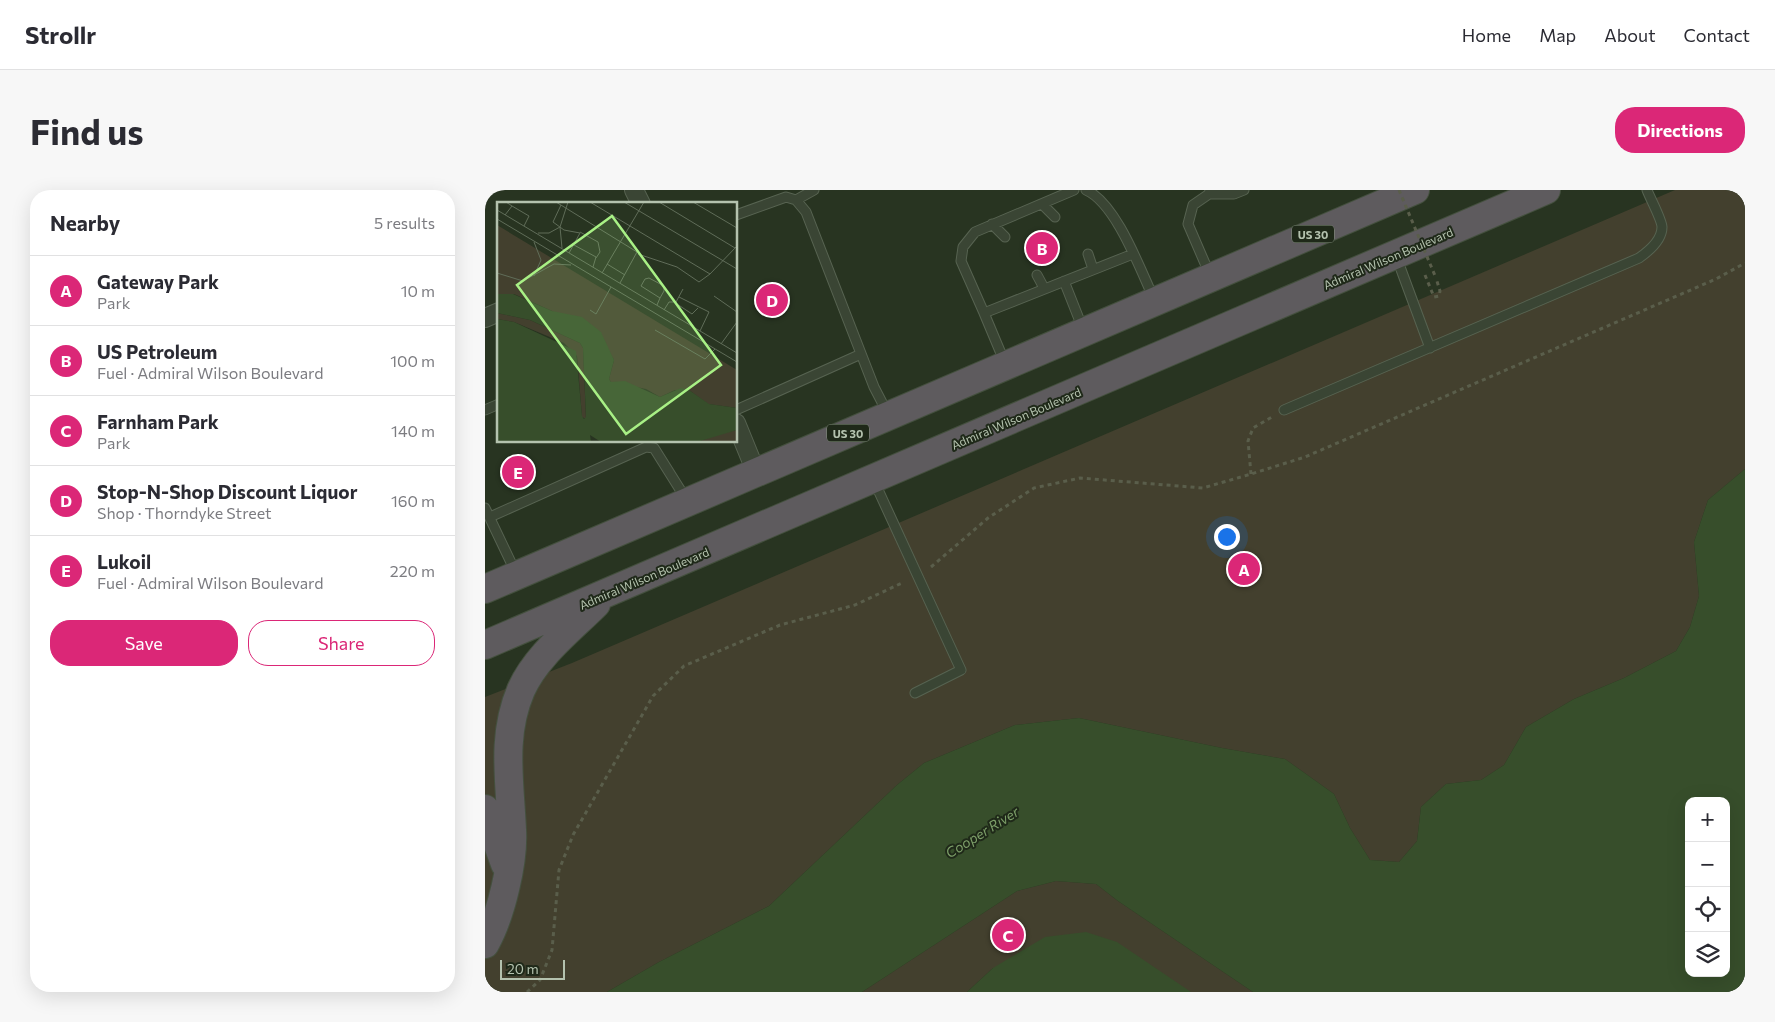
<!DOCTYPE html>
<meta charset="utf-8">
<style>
:root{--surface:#fff;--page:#f7f7f7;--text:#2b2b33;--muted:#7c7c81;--line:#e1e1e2;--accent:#db2777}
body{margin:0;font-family:Commissioner,sans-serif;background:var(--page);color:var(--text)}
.controls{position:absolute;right:15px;bottom:15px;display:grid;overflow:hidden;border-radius:10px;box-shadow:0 5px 20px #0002}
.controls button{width:45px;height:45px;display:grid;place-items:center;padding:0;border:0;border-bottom:1px solid var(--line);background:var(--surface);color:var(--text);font:25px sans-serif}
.scale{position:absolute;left:15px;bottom:12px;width:65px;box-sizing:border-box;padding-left:5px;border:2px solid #b4c2ae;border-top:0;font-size:14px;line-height:18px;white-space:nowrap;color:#b4c2ae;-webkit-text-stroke:4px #1f2919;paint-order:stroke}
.you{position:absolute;left:741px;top:346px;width:18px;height:18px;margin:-12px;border:4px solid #fff;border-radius:50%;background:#1a73e8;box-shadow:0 0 0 8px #1a73e833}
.badge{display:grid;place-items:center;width:32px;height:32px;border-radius:50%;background:var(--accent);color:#fff;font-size:16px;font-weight:700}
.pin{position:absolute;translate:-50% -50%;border:2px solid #fff;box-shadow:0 1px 5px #0006}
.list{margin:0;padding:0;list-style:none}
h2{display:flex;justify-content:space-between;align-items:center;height:65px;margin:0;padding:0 20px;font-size:21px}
h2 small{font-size:16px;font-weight:400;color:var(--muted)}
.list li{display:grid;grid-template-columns:32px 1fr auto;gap:15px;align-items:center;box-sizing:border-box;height:70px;padding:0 20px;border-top:1px solid var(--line)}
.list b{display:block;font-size:19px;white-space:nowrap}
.list p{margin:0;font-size:16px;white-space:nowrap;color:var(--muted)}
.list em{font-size:16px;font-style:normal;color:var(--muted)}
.actions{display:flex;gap:10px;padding:15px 20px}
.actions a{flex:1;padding:11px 0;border:1px solid var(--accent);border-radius:20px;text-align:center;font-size:18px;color:var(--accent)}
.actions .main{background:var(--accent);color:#fff}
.icon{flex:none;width:28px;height:28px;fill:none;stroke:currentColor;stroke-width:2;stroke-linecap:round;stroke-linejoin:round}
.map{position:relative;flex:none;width:1260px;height:802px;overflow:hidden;border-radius:20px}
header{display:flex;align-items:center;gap:30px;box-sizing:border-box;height:70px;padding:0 25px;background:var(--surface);border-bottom:1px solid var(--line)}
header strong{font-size:24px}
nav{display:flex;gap:28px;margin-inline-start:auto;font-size:18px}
.intro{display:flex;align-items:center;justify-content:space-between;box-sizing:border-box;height:120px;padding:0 30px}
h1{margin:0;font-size:35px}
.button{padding:12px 22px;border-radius:20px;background:var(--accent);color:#fff;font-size:18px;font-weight:700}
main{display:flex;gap:30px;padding:0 30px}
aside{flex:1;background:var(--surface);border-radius:20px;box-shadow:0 5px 20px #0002}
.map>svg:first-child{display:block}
.green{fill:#43402e}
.water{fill:#374e2b;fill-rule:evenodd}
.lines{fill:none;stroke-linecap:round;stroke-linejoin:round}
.service-casing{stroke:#576351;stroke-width:11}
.minor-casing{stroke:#576351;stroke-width:20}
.trunk-casing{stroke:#44503e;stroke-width:30}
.path{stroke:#5a5e4b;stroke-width:3;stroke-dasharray:4 4;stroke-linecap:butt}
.service{stroke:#3a4534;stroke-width:9}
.minor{stroke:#3a4534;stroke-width:18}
.trunk{stroke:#5e5b5e;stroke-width:28}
.path-bridge{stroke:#5a5e4b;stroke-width:3;stroke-dasharray:4 4;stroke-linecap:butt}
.labels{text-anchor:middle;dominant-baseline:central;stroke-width:4;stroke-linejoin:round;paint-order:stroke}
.shield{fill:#1f2919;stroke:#879481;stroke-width:1}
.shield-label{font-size:11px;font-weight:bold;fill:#b4c2ae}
.street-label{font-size:12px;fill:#b4c2ae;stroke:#1f2919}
.water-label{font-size:14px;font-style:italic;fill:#7d9f69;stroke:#1f2919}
.inset-road{fill:none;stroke:#606d59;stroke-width:1}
.view{fill:#a8f085;fill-opacity:0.15;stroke:#a8f085;stroke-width:2.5}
.inset-edge{fill:none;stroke:#b4c2ae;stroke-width:2.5}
</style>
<header>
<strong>Strollr</strong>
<nav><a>Home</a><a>Map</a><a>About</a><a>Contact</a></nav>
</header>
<div class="intro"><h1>Find us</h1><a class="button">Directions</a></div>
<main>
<aside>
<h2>Nearby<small>5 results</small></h2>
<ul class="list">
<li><span class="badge">A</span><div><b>Gateway Park</b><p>Park</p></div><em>10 m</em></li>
<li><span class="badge">B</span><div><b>US Petroleum</b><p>Fuel · Admiral Wilson Boulevard</p></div><em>100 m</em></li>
<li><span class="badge">C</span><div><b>Farnham Park</b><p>Park</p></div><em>140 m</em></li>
<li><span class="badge">D</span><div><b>Stop-N-Shop Discount Liquor</b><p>Shop · Thorndyke Street</p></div><em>160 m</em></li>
<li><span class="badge">E</span><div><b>Lukoil</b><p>Fuel · Admiral Wilson Boulevard</p></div><em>220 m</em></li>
</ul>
<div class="actions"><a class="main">Save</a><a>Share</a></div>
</aside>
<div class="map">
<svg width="1260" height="802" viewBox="0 0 1260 802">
<rect width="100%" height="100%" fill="#283421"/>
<!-- green -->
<path class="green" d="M 1190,0 L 1260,0 L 1260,279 L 1223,310 L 1209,352 L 1214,406 L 1205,437 L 1191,461 L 1139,488 L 1089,509 L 1041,537 L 1019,575 L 996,590 L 961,594 L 936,617 L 932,651 L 914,672 L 885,670 L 865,638 L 849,604 L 800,569 L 737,558 L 594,528 L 530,535 L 439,573 L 412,595 L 284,716 L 174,772 L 122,802 L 0,802 L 0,507 L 87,473 Z
M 571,691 L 611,694 L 633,711 L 768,802 L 704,802 L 508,778 L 482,802 L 377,802 L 532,701 Z"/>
<!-- water -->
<path class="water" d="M 1260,279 L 1260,802 L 768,802 L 633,711 L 611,694 L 571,691 L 532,701 L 377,802 L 122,802 L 174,772 L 284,716 L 412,595 L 439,573 L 530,535 L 594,528 L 737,558 L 800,569 L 849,604 L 865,638 L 885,670 L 914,672 L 932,651 L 936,617 L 961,594 L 996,590 L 1019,575 L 1041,537 L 1089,509 L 1139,488 L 1191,461 L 1205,437 L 1214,406 L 1209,352 L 1223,310 ZM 1204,611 L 1241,611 L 1241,783 L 1204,783 Z
M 601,742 L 632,752 L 706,802 L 482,802 L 508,778 L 560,747 Z"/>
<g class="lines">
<!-- service casing -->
<g class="service-casing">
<path id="service" d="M 589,0 L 490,42 L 478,57 L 476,71 L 499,123 L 648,64
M 601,0 C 631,13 655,79 669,109
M 725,0 L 724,4 L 708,15 L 703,34 L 725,85
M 724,4 L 749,4 L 759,0
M 311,10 L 329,0
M 557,14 L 570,27
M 251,25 L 301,7 L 311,10 L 321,22 L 389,197 L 403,224
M 507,34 L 520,47
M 603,64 L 608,79
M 911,66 L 945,158
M 552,85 L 559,98
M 579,91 L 598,139
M 499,123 L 520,173
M 0,220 L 14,214
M 251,220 L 376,164
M 799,220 L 1154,68 C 1164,61 1177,50 1177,37 C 1177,30 1165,8 1162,0
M 389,291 L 476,480 L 430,503
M 0,318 L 31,383
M 5,327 L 161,257 L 169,258 L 201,309"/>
</g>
<!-- minor casing -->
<g class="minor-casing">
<path id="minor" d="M 149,0 L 156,14
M 0,128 L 14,122
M 251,233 L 271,282"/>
</g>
<!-- trunk casing -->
<g class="trunk-casing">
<path id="trunk" d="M 0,399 L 930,0
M 0,455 L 1061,0
M 0,619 L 20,674
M 0,754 C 16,726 29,671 27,640 C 25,592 16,546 36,500 C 51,466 85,440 111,414"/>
</g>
<!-- path -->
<path class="path" d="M 940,85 L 949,107 L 954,106 L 955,101 L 951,88
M 766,284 L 763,251 L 768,238 L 787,227
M 446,377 L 503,328 L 549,298 L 595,288 L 718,298 L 766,284 L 820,267 L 1231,89 L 1260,73
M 42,802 L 55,790 L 67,760 L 74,680 L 88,645 L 168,506 L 199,476 L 295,435 L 370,415 L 419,392"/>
<!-- service -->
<use href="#service" class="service"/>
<!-- minor -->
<use href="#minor" class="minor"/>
<!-- trunk -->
<use href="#trunk" class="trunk"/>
<!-- path-bridge -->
<path class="path-bridge" d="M 914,0 L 951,88"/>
</g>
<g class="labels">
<!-- shield labels -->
<g class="shield">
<rect x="807" y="35.5" width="42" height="17" rx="4"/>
<rect x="342" y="234.5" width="42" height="17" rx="4"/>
</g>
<g class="shield-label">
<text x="828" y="44">US 30</text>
<text x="363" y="243">US 30</text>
</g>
<!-- street labels -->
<g class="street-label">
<text transform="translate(903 68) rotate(-23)">Admiral Wilson Boulevard</text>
<text transform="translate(531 228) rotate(-23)">Admiral Wilson Boulevard</text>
<text transform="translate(159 388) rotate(-23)">Admiral Wilson Boulevard</text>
</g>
<!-- water labels -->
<g class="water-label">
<text transform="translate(497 642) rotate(-32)">Cooper River</text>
</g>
</g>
<!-- overview -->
<g transform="translate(12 12)">
<rect width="240" height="240" fill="#283421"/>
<path d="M 0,23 L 240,168 L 240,206 L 211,202 L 192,188 L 178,188 L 163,195 L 149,187 L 114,180 L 112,177 L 117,158 L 112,149 L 55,109 L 17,92 L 0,92 ZM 0,111 L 33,118 L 83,141 L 86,146 L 89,217 L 85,215 L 80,154 L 67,141 L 17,120 L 0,117 ZM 240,228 L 240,240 L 200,240 L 222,232 Z" fill="#43402e"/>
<path d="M 0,92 L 16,92 L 55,109 L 85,115 L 104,130 L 117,158 L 112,177 L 114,180 L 128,179 L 163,195 L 184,186 L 192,188 L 212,202 L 240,206 L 240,228 L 200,240 L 104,240 L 93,233 L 94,240 L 0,240 L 0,117 L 17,120 L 79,149 L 85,214 L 87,217 L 89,215 L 86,146 L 83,141 L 33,118 L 0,111 Z" fill="#374e2b"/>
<path class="inset-road" d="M 59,0 L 140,50 L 123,81M 93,0 L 213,72 L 240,44M 127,0 L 240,67M 162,0 L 238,46M 196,0 L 240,26M 64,3 L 56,20 L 67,28 L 83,31 L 72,51M 15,4 L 32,14 L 27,24M 0,8 L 240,151M 8,13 L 15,4 L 9,0M 0,17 L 240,160M 63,25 L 71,0M 63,25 L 65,46M 83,30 L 101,40 L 103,50 L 99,56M 41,31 L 52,31 L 63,25M 37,40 L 44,58 L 37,74M 77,43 L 99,55 L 96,65M 141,52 L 180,65 L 202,80 L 213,72M 110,62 L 128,73M 0,71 L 26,79 L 57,62 L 74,63M 105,71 L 147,0M 217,94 L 240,110M 182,95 L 212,110 L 203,129M 177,100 L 195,112 L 201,106M 160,103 L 163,96 L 167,89 L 167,84 L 152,76 L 148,77 L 144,84 L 163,96M 93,108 L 99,112 L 114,85M 167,108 L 172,100 L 179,100 L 186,87M 158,128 L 208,157 L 218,147M 224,142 L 240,120"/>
<path class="view" d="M 115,14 L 224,163 L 129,232 L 20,83 Z"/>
<rect width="240" height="240" class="inset-edge"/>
</g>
</svg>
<div class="controls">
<button>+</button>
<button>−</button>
<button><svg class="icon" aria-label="locate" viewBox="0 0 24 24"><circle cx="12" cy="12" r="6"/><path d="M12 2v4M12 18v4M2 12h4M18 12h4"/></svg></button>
<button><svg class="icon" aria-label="layers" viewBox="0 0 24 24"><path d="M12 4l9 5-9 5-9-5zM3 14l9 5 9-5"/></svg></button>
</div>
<div class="scale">20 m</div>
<div class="you"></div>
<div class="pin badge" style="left:759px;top:379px">A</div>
<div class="pin badge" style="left:557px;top:58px">B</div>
<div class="pin badge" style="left:523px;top:745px">C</div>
<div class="pin badge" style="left:287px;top:110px">D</div>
<div class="pin badge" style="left:33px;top:282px">E</div>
</div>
</main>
